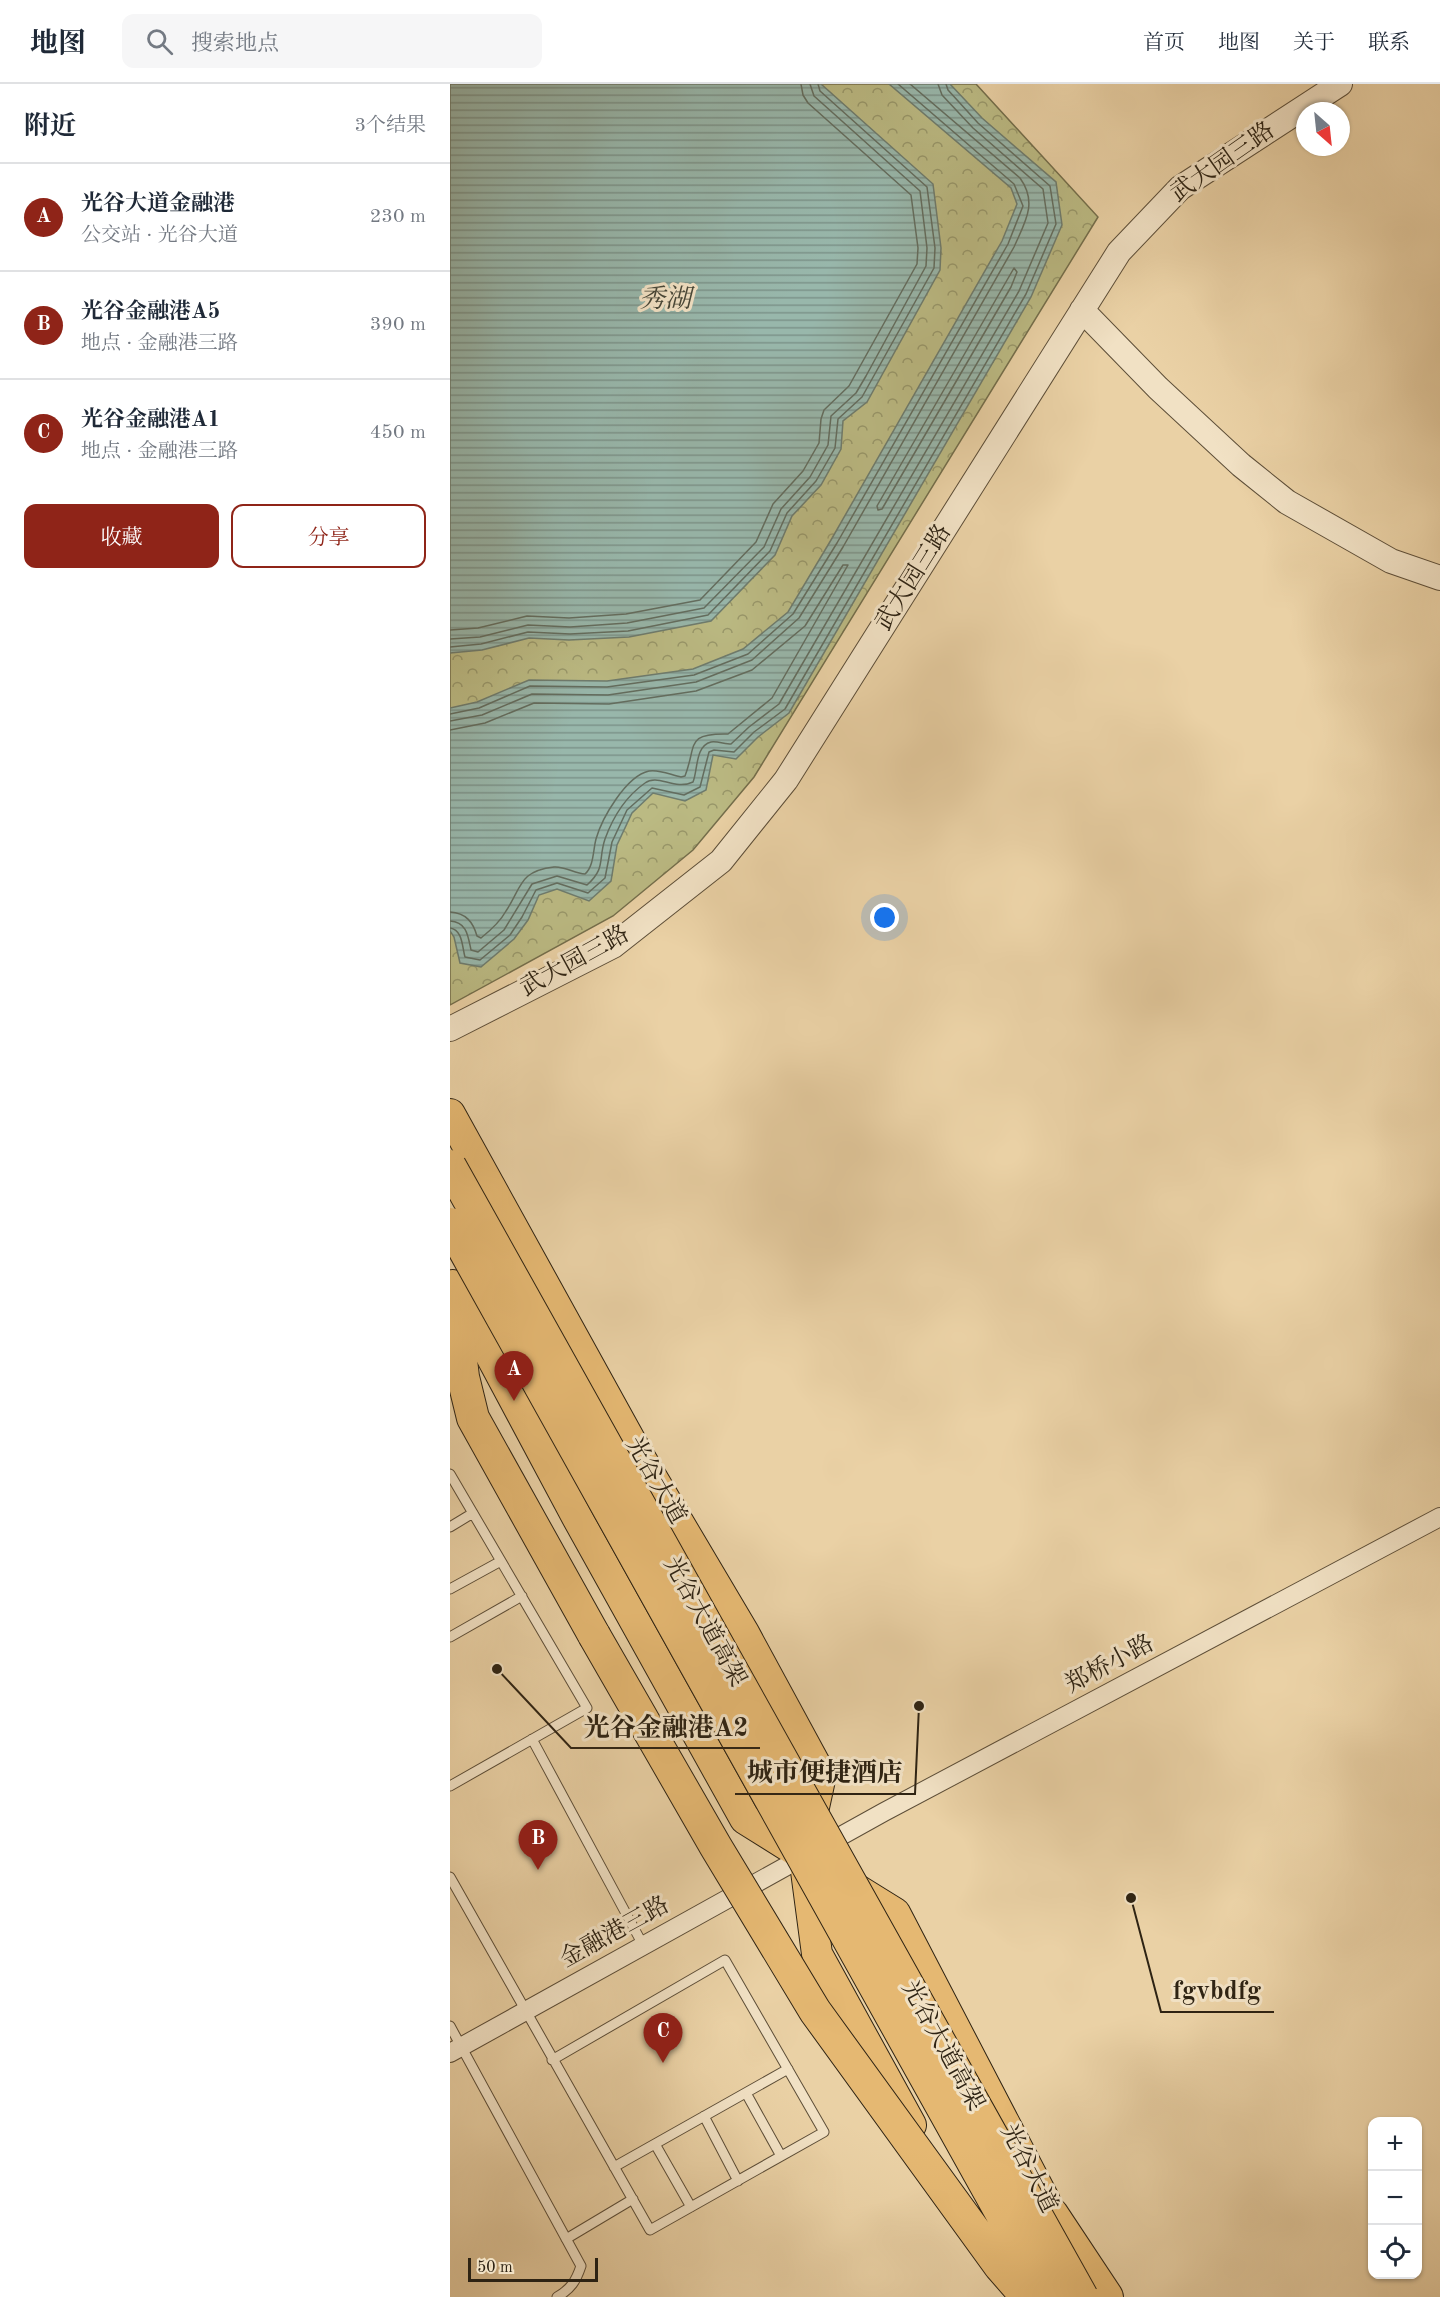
<!DOCTYPE html>
<html lang="zh">
<meta charset="utf-8">
<style>
:root{--surface:#fff;--page:#f6f6f7;--text:#1f2937;--muted:#747a83;--line:#e0e1e3;--accent:#8f2418}
body{margin:0;font-family:"Old Standard TT","Noto Serif SC",serif;background:var(--page);color:var(--text)}
.controls{position:absolute;right:18px;bottom:18px;display:grid;overflow:hidden;border-radius:12px;box-shadow:0 2px 4px #0004}
.controls button{width:54px;height:54px;display:grid;place-items:center;padding:0;border:0;border-bottom:2px solid var(--line);background:var(--surface);color:var(--text);font:30px sans-serif}
.compass{position:absolute;left:846px;top:18px;width:54px;height:54px;border-radius:50%;background:var(--surface);box-shadow:0 2px 4px #0004;rotate:153deg}
.scale{position:absolute;left:18px;bottom:15px;width:130px;box-sizing:border-box;padding-left:6px;border:3px solid #2e2313;border-top:0;font-size:16px;line-height:21px;white-space:nowrap;color:#2e2313;-webkit-text-stroke:4px #f1e1c4;paint-order:stroke}
.you{position:absolute;left:435px;top:834px;width:21px;height:21px;margin:-15px;border:4px solid #fff;border-radius:50%;background:#1a73e8;box-shadow:0 0 0 9px #1a73e833}
.badge{display:grid;place-items:center;width:39px;height:39px;border-radius:50%;background:var(--accent);color:#fff;font-size:20px;font-weight:700}
.pin{position:absolute;translate:-50% -50px;filter:drop-shadow(0 2px 3px #0008)}
.pin::after{content:'';position:absolute;top:32px;width:21px;height:18px;background:inherit;clip-path:polygon(0 0,100% 0,50% 100%)}
.list{margin:0;padding:0;list-style:none}
h2{display:flex;justify-content:space-between;align-items:center;height:78px;margin:0;padding:0 24px;font-size:26px}
h2 small{font-size:20px;font-weight:400;color:var(--muted)}
.list li{display:grid;grid-template-columns:39px 1fr auto;gap:18px;align-items:center;box-sizing:border-box;height:108px;padding:0 24px;border-top:2px solid var(--line)}
.list b{display:block;font-size:22px;white-space:nowrap}
.list p{margin:0;font-size:20px;white-space:nowrap;color:var(--muted)}
.list em{font-size:20px;font-style:normal;color:var(--muted)}
.actions{display:flex;gap:12px;padding:18px 24px}
.actions a{flex:1;padding:14px 0;border:2px solid var(--accent);border-radius:12px;text-align:center;font-size:21px;color:var(--accent)}
.actions .main{background:var(--accent);color:#fff}
.icon{flex:none;width:33px;height:33px;fill:none;stroke:currentColor;stroke-width:2;stroke-linecap:round;stroke-linejoin:round}
.map{position:relative;flex:none;width:990px;height:2213px;overflow:hidden}
header{display:flex;align-items:center;gap:36px;box-sizing:border-box;height:84px;padding:0 30px;background:var(--surface);border-bottom:2px solid var(--line)}
header strong{font-size:28px}
nav{display:flex;gap:33px;margin-inline-start:auto;font-size:21px}
.search{width:420px;height:54px;background:var(--page);display:flex;align-items:center;gap:15px;box-sizing:border-box;padding:0 21px;border-radius:12px;color:var(--muted);font-size:22px}
main{display:flex}
aside{flex:1;background:var(--surface)}
.map>svg:first-child{display:block}
.forest{fill:url(#forest-crowns);stroke:#746e4b;stroke-width:1.5}
.water{fill:url(#water-rules);stroke:#6e7c6e;stroke-width:1.5}
.lines{fill:none;stroke-linecap:round;stroke-linejoin:round}
.shore{stroke:#636d5f;stroke-width:1.5}
.service-casing{stroke:#5d4e38;stroke-width:11}
.minor-casing{stroke:#5d4e38;stroke-width:20}
.tertiary-casing{stroke:#5d4e38;stroke-width:26}
.primary-casing{stroke:#2e2313;stroke-width:32}
.trunk-casing{stroke:#2e2313;stroke-width:34}
.service{stroke:#f1e1c4;stroke-width:9}
.minor{stroke:#f1e1c4;stroke-width:18}
.tertiary{stroke:#f1e1c4;stroke-width:24}
.primary{stroke:#e5b872;stroke-width:30}
.trunk{stroke:#e5b872;stroke-width:32}
.trunk-bridge-casing{stroke:#2e2313;stroke-width:34;stroke-linecap:butt}
.trunk-bridge{stroke:#e5b872;stroke-width:32}
.labels{text-anchor:middle;dominant-baseline:central;stroke-width:6;stroke-linejoin:round;paint-order:stroke}
.street-label{font-size:24px;fill:#2e2313;stroke:#f1e1c4}
.water-label{font-size:26px;font-style:italic;fill:#484839;stroke:#f1e1c4}
.leader{fill:none;stroke:#2e2313;stroke-width:2}
.callout-dot{fill:#2e2313;stroke:#f1e1c4;stroke-width:2}
.callout-label{font-size:26px;text-anchor:middle;font-weight:bold;fill:#2e2313;stroke:#f1e1c4;stroke-width:6;stroke-linejoin:round;paint-order:stroke}
</style>
<header>
<strong>地图</strong>
<div class="search"><svg class="icon" aria-label="search" viewBox="0 0 24 24"><circle cx="10" cy="10" r="6"/><path d="M15 15l6 6"/></svg>搜索地点</div>
<nav><a>首页</a><a>地图</a><a>关于</a><a>联系</a></nav>
</header>
<main>
<aside>
<h2>附近<small>3个结果</small></h2>
<ul class="list">
<li><span class="badge">A</span><div><b>光谷大道金融港</b><p>公交站 · 光谷大道</p></div><em>230 m</em></li>
<li><span class="badge">B</span><div><b>光谷金融港A5</b><p>地点 · 金融港三路</p></div><em>390 m</em></li>
<li><span class="badge">C</span><div><b>光谷金融港A1</b><p>地点 · 金融港三路</p></div><em>450 m</em></li>
</ul>
<div class="actions"><a class="main">收藏</a><a>分享</a></div>
</aside>
<div class="map">
<svg width="990" height="2213" viewBox="0 0 990 2213">
<defs>
<pattern id="forest-crowns" width="20" height="18" patternUnits="userSpaceOnUse" patternTransform="scale(1.5)"><rect width="20" height="18" fill="#bbba83"/><path d="M2 6a3 3 0 1 1 6 0M12 15a3 3 0 1 1 6 0" fill="none" stroke="#98976a"/></pattern>
<pattern id="water-rules" width="6" height="5" patternUnits="userSpaceOnUse" patternTransform="scale(1.5)"><rect width="6" height="5" fill="#98b7ab"/><path d="M0 2.5h6" fill="none" stroke="#7c948a"/></pattern>
</defs>
<rect width="100%" height="100%" fill="#ead1a5"/>
<filter id="stains"><feTurbulence type="fractalNoise" baseFrequency=".00333" numOctaves="4"/><feColorMatrix values="0 0 0 0 .2 0 0 0 0 .09 0 0 0 0 .02 0 0 0 .5 -.17"/></filter>
<radialGradient id="worn" r=".72"><stop offset=".6" stop-color="#630" stop-opacity="0"/><stop offset="1" stop-color="#630" stop-opacity=".3"/></radialGradient>
<!-- forest -->
<path class="forest" d="M 0,0 L 526,0 L 648,133 L 304,693 L 243,766 L 163,832 L 0,921 Z"/>
<!-- water -->
<path class="water" d="M 0,0 L 371,0 L 483,100 L 491,164 L 490,186 L 417,318 L 393,337 L 391,365 L 371,401 L 342,432 L 325,471 L 261,537 L 179,553 L 119,556 L 79,554 L 32,566 L 0,569 Z
M 439,0 L 500,0 L 532,34 L 606,98 L 612,141 L 581,213 L 339,629 L 308,653 L 286,675 L 263,671 L 256,706 L 235,717 L 203,709 L 182,729 L 167,761 L 161,797 L 139,817 L 107,805 L 89,811 L 78,836 L 64,855 L 31,883 L 10,879 L 4,853 L 0,847 L 0,624 L 27,618 L 79,596 L 157,597 L 243,585 L 293,565 L 338,528 L 381,456 L 552,157 L 567,120 L 561,104 Z"/>
<g class="lines">
<!-- shore -->
<path class="shore" d="M 564,184 L 567,188 L 561,203 L 432,425 L 428,426 L 427,422 Z
M 0,546 L 28,544 L 77,532 L 119,534 L 176,530 L 250,516 L 306,458 L 323,420 L 353,387 L 369,359 L 371,335 L 374,326 L 399,302 L 467,180 L 468,164 L 461,111 L 358,19 L 353,11 L 351,0
M 0,555 L 30,553 L 78,541 L 120,543 L 177,539 L 254,524 L 314,463 L 331,425 L 360,393 L 378,361 L 381,332 L 406,309 L 416,292 L 476,182 L 477,164 L 470,107 L 364,12 L 360,0
M 0,563 L 31,560 L 78,548 L 120,550 L 178,547 L 258,531 L 320,467 L 337,429 L 366,397 L 385,364 L 388,335 L 412,313 L 484,184 L 485,164 L 477,103 L 370,7 L 368,0
M 0,630 L 29,624 L 80,602 L 157,603 L 244,591 L 298,570 L 343,530 L 387,459 L 558,160 L 573,122 L 564,100 L 448,0
M 0,637 L 32,631 L 82,610 L 158,611 L 246,598 L 302,576 L 349,534 L 393,463 L 564,163 C 575,138 588,119 570,94 L 460,0
M 0,646 L 35,639 L 84,619 L 159,620 L 246,607 L 302,586 L 355,542 L 393,481 L 398,481 L 322,614 L 278,650 C 235,649 247,661 235,692 L 231,693 C 221,691 209,685 199,687 C 176,692 152,734 146,755 C 143,766 144,782 135,790 C 125,790 115,782 104,783 C 69,787 72,803 56,827 C 50,838 41,846 31,854 L 27,852 C 23,838 16,829 0,828
M 0,837 C 17,838 18,852 21,866 L 28,868 L 54,846 L 82,800 L 107,792 L 137,801 C 156,784 148,776 155,755 C 163,733 175,713 195,699 C 208,689 224,707 243,698 C 248,686 245,662 261,658 C 267,657 275,660 281,660 L 299,643 L 329,620 L 569,207 L 598,139 L 593,105 L 523,44 L 492,11 L 488,0
M 0,844 C 13,846 12,863 15,873 L 30,876 L 60,851 L 72,833 L 86,806 L 107,799 L 138,809 L 155,794 L 162,758 L 177,726 L 202,704 L 234,711 L 250,703 L 259,668 L 264,666 L 284,668 L 304,648 L 335,625 L 576,210 L 606,140 L 600,102 L 528,39 L 498,6 L 496,0"/>
<!-- service casing -->
<g class="service-casing">
<path id="service" d="M 0,1390 L 137,1624 L 0,1702
M 0,1443 L 23,1429
M 0,1505 L 51,1477
M 0,1553 L 72,1512
M 82,1655 L 193,1861
M 0,1793 L 200,2146 L 374,2048 L 275,1876 L 102,1976
M 0,1942 L 131,2182 C 126,2197 121,2205 107,2213
M 296,2009 L 331,2072
M 254,2032 L 288,2097
M 205,2060 L 241,2123
M 164,2083 L 338,1985
M 116,2155 L 183,2115"/>
</g>
<!-- minor casing -->
<g class="minor-casing">
<path id="minor" d="M 0,1969 L 434,1728 L 990,1433"/>
</g>
<!-- tertiary casing -->
<g class="tertiary-casing">
<path id="tertiary" d="M 632,226 L 708,304 L 791,381 L 837,418 L 941,477 L 990,494
M 0,945 L 163,862 L 271,777 L 336,696 L 669,168 L 730,104 L 890,0"/>
</g>
<!-- primary casing -->
<g class="primary-casing">
<path id="primary" d="M 0,1030 L 185,1365 L 294,1549 L 371,1691 L 359,1746
M 3,1201 L 128,1435 L 295,1735 L 354,1772 L 367,1870 L 461,2041
M 395,1798 L 445,1829 L 595,2117"/>
</g>
<!-- trunk casing -->
<g class="trunk-casing">
<path id="trunk" d="M 0,1205 L 4,1219 L 13,1293 L 23,1334 L 144,1551
M 602,2130 L 657,2213"/>
</g>
<!-- service -->
<use href="#service" class="service"/>
<!-- minor -->
<use href="#minor" class="minor"/>
<!-- tertiary -->
<use href="#tertiary" class="tertiary"/>
<!-- primary -->
<use href="#primary" class="primary"/>
<!-- trunk -->
<use href="#trunk" class="trunk"/>
<!-- trunk-bridge casing -->
<g class="trunk-bridge-casing">
<path id="trunk-bridge" d="M 0,1082 L 632,2213
M 0,1140 L 598,2213
M 144,1551 L 266,1763 L 365,1927 L 550,2182 L 577,2213"/>
</g>
<!-- trunk-bridge -->
<use href="#trunk-bridge" class="trunk-bridge"/>
</g>
<g class="labels">
<!-- street labels -->
<g class="street-label">
<text transform="translate(773 79) rotate(-35)">武大园三路</text>
<text transform="translate(464 494) rotate(-58)">武大园三路</text>
<text transform="translate(125 878) rotate(-29)">武大园三路</text>
<text transform="translate(205 1397) rotate(60)">光谷大道</text>
<text transform="translate(254 1538) rotate(61)">光谷大道高架</text>
<text transform="translate(660 1581) rotate(-28)">郑桥小路</text>
<text transform="translate(165 1849) rotate(-29)">金融港三路</text>
<text transform="translate(492 1962) rotate(61)">光谷大道高架</text>
<text transform="translate(578 2085) rotate(63)">光谷大道</text>
</g>
<!-- water labels -->
<g class="water-label">
<text x="215" y="216">秀湖</text>
</g>
</g>
<!-- callouts -->
<path class="leader" d="M47 1585L121 1664H310M469 1622L465 1710H285M681 1814L711 1928H824"/>
<g class="callout-dot">
<circle cx="47" cy="1585" r="6"/>
<circle cx="469" cy="1622" r="6"/>
<circle cx="681" cy="1814" r="6"/>
</g>
<g class="callout-label">
<text x="216" y="1652">光谷金融港A2</text>
<text x="375" y="1697">城市便捷酒店</text>
<text x="767" y="1915">fgvbdfg</text>
</g>
<rect width="100%" height="100%" filter="url(#stains)"/>
<rect width="100%" height="100%" fill="url(#worn)"/>
</svg>
<div class="controls">
<button>+</button>
<button>−</button>
<button><svg class="icon" aria-label="locate" viewBox="0 0 24 24"><circle cx="12" cy="12" r="6"/><path d="M12 2v4M12 18v4M2 12h4M18 12h4"/></svg></button>
</div>
<svg class="compass" viewBox="-18 -18 36 36"><path d="M0-13l5 13h-10z" fill="#e53935"/><path d="M0 13l5-13h-10z" fill="#747a83"/></svg>
<div class="scale">50 m</div>
<div class="you"></div>
<div class="pin badge" style="left:64px;top:1317px">A</div>
<div class="pin badge" style="left:88px;top:1786px">B</div>
<div class="pin badge" style="left:213px;top:1979px">C</div>
</div>
</main>
